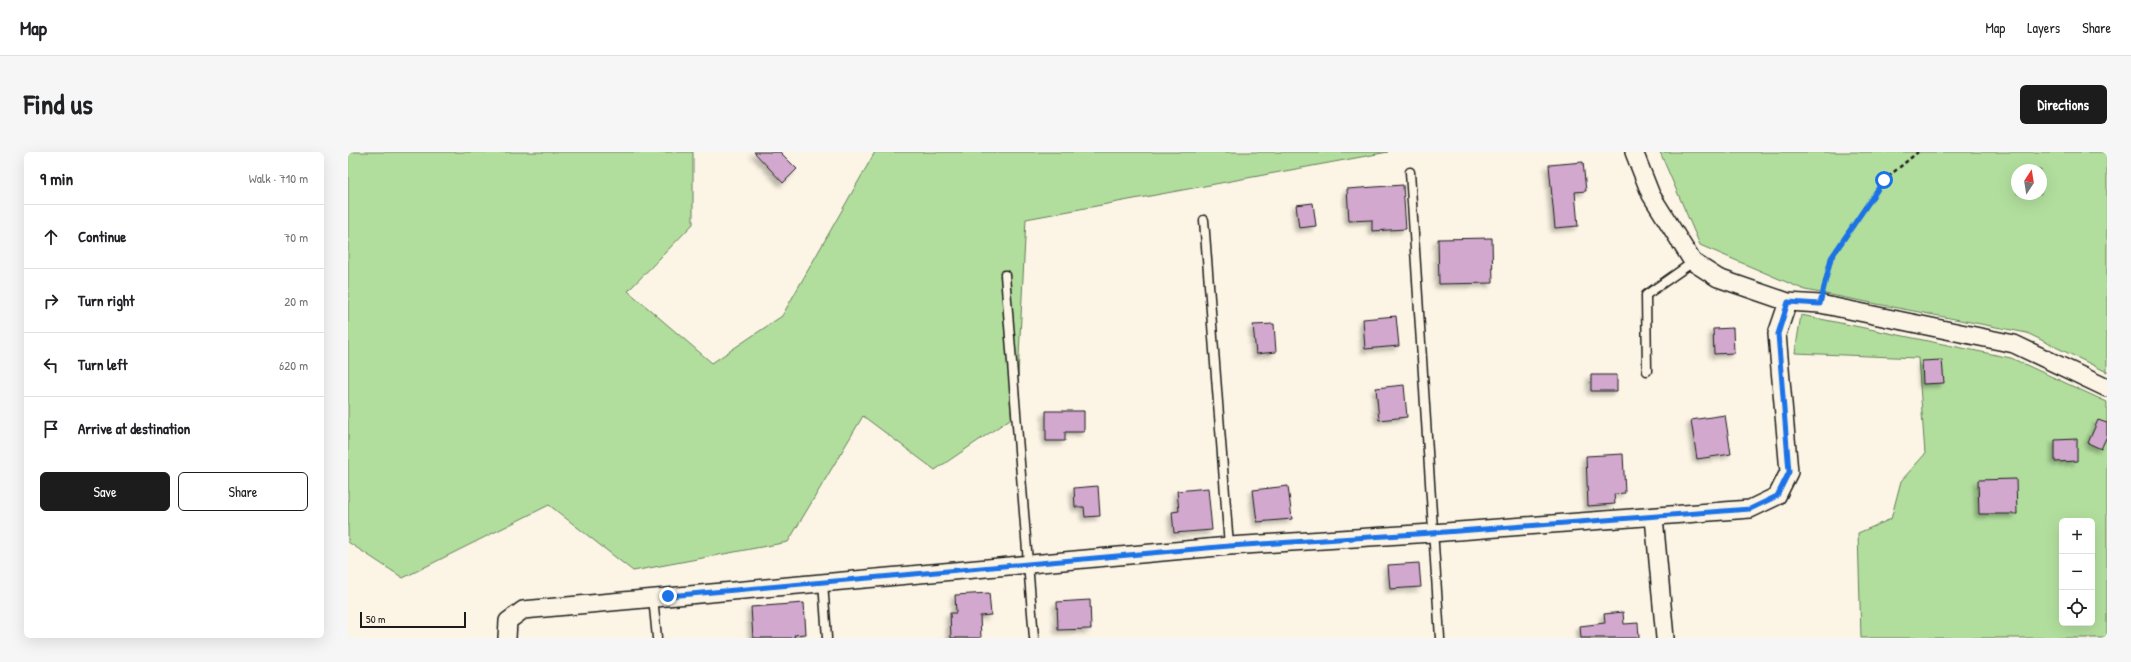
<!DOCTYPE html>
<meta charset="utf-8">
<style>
:root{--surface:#fff;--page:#f6f6f6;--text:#202124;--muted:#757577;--line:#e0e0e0;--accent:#1c1c1c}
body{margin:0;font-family:"Patrick Hand",sans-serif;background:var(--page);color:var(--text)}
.controls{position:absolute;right:12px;bottom:12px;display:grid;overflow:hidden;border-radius:6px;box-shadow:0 4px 16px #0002}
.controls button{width:36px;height:36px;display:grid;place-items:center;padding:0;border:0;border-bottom:1px solid var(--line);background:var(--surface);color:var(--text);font:20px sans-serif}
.compass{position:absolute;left:1663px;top:12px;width:36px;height:36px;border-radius:50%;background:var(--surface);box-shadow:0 4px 16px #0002;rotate:12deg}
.scale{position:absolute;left:12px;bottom:10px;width:106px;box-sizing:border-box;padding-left:4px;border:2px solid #1c1c1c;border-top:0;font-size:11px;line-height:14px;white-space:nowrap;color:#1c1c1c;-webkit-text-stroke:3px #fcf5e5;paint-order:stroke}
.stop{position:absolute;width:12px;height:12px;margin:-9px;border:3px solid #1a73e8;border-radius:50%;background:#fff}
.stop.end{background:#1a73e8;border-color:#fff;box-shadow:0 1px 4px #0008}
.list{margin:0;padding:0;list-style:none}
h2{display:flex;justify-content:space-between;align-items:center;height:52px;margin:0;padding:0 16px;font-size:17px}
h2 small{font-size:13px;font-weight:400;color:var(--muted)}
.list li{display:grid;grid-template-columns:26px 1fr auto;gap:12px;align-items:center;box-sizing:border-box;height:64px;padding:0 16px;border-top:1px solid var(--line)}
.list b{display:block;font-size:15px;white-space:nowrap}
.list em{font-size:13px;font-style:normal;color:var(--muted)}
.actions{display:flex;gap:8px;padding:12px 16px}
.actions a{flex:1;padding:9px 0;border:1px solid var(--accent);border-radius:6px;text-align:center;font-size:14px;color:var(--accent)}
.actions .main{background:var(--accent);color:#fff}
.icon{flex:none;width:22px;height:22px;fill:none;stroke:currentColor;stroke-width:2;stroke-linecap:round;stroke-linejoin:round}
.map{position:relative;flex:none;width:1759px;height:486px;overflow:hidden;border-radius:6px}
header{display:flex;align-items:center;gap:24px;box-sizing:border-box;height:56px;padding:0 20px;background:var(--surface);border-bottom:1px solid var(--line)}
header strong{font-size:19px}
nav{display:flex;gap:22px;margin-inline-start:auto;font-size:14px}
.intro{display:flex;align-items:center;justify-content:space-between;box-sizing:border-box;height:96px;padding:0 24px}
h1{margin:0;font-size:28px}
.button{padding:10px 18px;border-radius:6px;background:var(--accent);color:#fff;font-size:14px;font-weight:700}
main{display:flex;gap:24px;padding:0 24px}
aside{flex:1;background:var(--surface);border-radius:6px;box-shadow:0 4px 16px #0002}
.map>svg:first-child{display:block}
.green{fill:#b1de9d;stroke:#667d5c;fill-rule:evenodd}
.building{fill:#d2a8ce;stroke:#1c1c1c;filter:url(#shadow)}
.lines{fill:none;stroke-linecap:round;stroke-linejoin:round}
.service-casing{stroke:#1c1c1c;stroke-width:11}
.minor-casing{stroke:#1c1c1c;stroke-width:20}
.path{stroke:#1c1c1c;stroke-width:2.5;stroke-dasharray:4 3;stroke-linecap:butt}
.service{stroke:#fcf5e5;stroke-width:8}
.minor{stroke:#fcf5e5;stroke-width:17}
.route{stroke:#1a73e8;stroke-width:5}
</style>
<header>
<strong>Map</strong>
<nav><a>Map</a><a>Layers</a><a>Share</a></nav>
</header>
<div class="intro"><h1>Find us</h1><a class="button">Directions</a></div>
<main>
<aside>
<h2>9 min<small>Walk · 710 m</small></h2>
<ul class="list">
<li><svg class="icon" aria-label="ahead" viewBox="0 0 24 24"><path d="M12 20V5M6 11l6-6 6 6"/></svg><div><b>Continue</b></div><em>70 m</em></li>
<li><svg class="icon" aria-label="right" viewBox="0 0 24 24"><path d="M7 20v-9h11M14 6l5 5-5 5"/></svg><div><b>Turn right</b></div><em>20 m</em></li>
<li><svg class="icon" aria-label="left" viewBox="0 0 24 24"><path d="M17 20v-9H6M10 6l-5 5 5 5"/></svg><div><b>Turn left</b></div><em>620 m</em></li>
<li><svg class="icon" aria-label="arrive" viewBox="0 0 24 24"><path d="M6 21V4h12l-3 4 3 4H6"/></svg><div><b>Arrive at destination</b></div></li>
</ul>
<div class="actions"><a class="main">Save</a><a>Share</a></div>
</aside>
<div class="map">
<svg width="1759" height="486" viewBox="0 0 1759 486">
<defs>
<filter id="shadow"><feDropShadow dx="-3.5" dy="3.5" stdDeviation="2" flood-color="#0004"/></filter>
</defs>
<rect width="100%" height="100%" fill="#fcf5e5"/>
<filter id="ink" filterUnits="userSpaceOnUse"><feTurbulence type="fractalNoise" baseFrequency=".025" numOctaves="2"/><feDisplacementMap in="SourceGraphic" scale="8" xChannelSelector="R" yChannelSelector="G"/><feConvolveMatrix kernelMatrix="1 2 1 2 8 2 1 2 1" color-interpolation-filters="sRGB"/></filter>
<g filter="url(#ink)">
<!-- green -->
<path class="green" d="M 0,0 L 345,0 L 345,72 L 280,139 L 364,211 L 434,164 L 527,0 L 1040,0 L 678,67 L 668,263 L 587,318 L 515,264 L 440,390 L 285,419 L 201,353 L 55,426 L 0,390 Z
M 1312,0 L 1759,0 L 1759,220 L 1679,181 L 1457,138 L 1352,93 ZM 1669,18 L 1693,18 L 1693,42 L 1669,42 Z
M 1453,163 L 1663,206 L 1759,250 L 1759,486 L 1513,486 L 1510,381 L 1543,367 L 1553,329 L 1577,302 L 1570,206 L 1447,201 ZM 1714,369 L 1744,369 L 1744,471 L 1714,471 Z"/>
<!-- building -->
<path class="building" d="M 406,0 L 432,0 L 449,17 L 435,31 Z
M 1235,10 L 1238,39 L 1227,40 L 1230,74 L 1207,76 L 1201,13 Z
M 1055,33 L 1058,77 L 1024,79 L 1024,68 L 1001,69 L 999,37 Z
M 965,51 L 968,74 L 951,76 L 948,53 Z
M 1144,86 L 1145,131 L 1091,132 L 1090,87 Z
M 1048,164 L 1051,194 L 1017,197 L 1015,167 Z
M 926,172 L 928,200 L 908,202 L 905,173 Z
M 1385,176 L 1386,201 L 1366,202 L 1365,177 Z
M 1594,208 L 1596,231 L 1575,232 L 1574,209 Z
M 1243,223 L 1269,223 L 1269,239 L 1243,239 Z
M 1056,233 L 1059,265 L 1031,268 L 1028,236 Z
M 698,259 L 736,259 L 736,280 L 717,280 L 717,289 L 698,289 Z
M 1377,263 L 1383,302 L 1349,307 L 1343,268 Z
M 1750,268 L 1759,271 L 1759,284 L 1753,297 L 1740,291 Z
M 1729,287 L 1729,309 L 1707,310 L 1707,288 Z
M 1275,302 L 1277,341 L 1266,342 L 1267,352 L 1240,354 L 1238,304 Z
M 1668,327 L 1669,362 L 1631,362 L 1630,328 Z
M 750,334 L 752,364 L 737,365 L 736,355 L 727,355 L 726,336 Z
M 940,334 L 944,367 L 909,370 L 905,338 Z
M 860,336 L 864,378 L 826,381 L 824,360 L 831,359 L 829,339 Z
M 1071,411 L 1073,435 L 1042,437 L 1040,413 Z
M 641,441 L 643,463 L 632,464 L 633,486 L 603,486 L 602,461 L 608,461 L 607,443 Z
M 742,448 L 743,477 L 710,478 L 709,450 Z
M 456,451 L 458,482 L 446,483 L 447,486 L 405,486 L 403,455 Z
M 1275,460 L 1276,472 L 1290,471 L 1291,486 L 1233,486 L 1232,474 L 1257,471 L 1256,462 Z"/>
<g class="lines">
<!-- service casing -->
<g class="service-casing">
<path id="service" d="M 1062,20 L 1092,486
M 856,68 L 881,394
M 657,123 L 686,486
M 1299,219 L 1298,143 L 1345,110
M 475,430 L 479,486
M 305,445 L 309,486"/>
</g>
<!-- minor casing -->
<g class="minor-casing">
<path id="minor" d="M 1286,0 L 1303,43 L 1345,110 L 1370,126 L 1440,150 L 1472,152 L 1666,192 L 1759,236
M 1306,365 L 1317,486
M 159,486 L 160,469 L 175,458 L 881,394 L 1084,381 L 1402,357 L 1429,344 L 1441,320 L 1429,182 L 1440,150"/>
</g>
<!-- path -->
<path class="path" d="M 1475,138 L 1483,106 L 1536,28 L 1570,0"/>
<!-- service -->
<use href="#service" class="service"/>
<!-- minor -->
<use href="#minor" class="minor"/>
</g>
</g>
<g class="lines" filter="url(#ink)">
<!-- route -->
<path class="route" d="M 320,444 L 881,394 L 1084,381 L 1402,357 L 1429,344 L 1441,320 L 1430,182 L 1440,150 L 1472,152 L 1483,106 L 1536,28"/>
</g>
</svg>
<div class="controls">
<button>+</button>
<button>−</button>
<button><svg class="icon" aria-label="locate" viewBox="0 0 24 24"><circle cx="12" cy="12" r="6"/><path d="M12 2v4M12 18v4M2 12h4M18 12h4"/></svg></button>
</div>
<svg class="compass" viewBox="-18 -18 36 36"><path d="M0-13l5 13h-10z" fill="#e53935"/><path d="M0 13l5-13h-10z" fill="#757577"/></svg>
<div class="scale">50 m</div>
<div class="stop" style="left:1536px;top:28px"></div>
<div class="stop end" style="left:320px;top:444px"></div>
</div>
</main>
